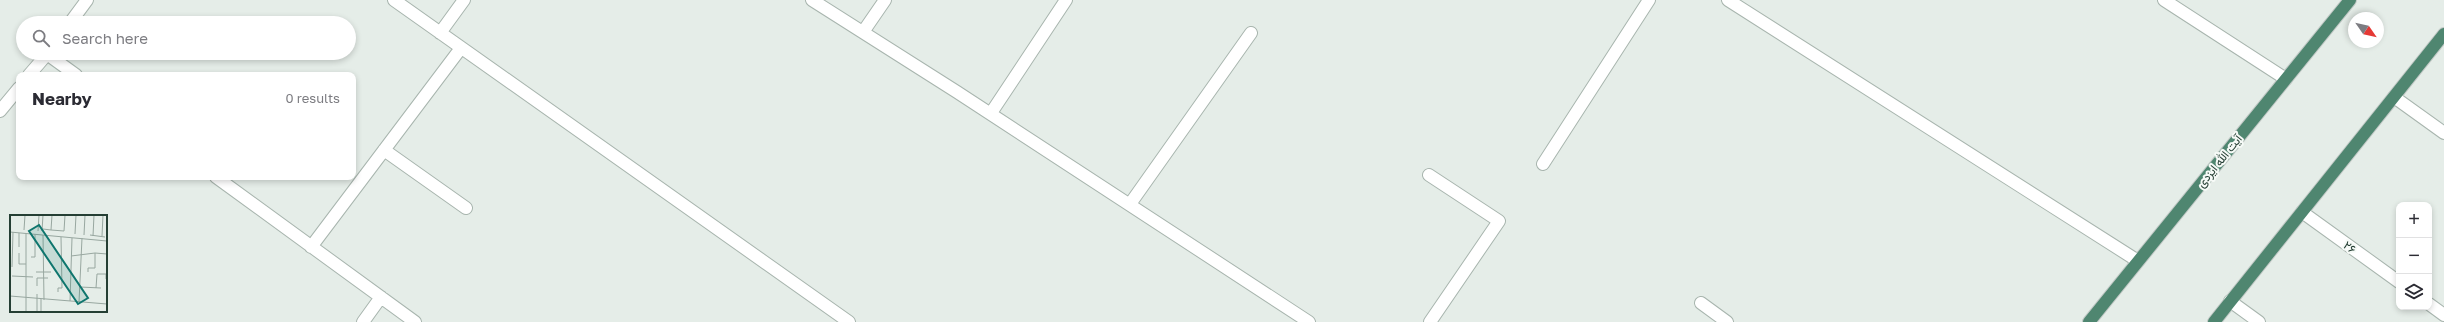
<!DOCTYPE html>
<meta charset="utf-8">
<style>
:root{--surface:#fff;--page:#f7f7f7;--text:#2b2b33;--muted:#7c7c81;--line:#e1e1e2}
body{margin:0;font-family:"Golos Text",Vazirmatn,sans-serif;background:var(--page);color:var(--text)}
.controls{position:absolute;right:12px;bottom:12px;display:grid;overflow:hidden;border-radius:8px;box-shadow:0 2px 6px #0003}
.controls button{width:36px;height:36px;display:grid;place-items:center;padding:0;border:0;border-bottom:1px solid var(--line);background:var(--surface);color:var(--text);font:20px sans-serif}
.compass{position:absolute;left:2348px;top:12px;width:36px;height:36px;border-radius:50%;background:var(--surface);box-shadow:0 2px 6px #0003;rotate:124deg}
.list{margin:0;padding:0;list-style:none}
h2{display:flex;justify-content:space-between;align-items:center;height:52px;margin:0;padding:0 16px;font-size:17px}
h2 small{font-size:13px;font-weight:400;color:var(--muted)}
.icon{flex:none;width:22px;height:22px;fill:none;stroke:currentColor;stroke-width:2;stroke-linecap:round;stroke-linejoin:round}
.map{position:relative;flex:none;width:2444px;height:322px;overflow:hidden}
.search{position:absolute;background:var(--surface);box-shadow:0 2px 6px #0003;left:16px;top:16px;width:340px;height:44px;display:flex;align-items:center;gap:10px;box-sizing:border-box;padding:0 14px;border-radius:22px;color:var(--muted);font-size:15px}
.panel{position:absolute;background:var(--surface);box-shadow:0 2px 6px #0003;left:16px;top:72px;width:340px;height:108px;border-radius:8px}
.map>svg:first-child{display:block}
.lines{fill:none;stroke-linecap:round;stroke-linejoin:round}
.minor-casing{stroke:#a8b5ae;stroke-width:14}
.trunk-casing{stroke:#c2c9c6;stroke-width:14}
.minor{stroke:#fff;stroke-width:12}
.trunk{stroke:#4f8670;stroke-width:12}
.labels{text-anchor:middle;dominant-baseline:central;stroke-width:4;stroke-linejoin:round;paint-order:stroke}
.street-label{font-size:12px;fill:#253f34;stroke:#f6faf7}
.inset-road{fill:none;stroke:#98a7a0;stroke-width:1}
.view{fill:#0f766e;fill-opacity:0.15;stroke:#0f766e;stroke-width:2}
.inset-edge{fill:none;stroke:#253f34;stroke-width:2}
</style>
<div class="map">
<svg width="2444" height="322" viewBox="0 0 2444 322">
<rect width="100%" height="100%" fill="#e5ede8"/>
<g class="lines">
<!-- minor casing -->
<g class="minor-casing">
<path id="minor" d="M 394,0 L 849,322
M 812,0 L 957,92 L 1309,322
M 1728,0 L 2138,261
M 2164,0 L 2286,79
M 70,23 L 87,0
M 863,32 L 885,0
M 440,33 L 464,0
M 47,54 L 76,75
M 29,75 L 48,53
M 2394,97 L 2444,133
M 0,111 L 19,88
M 991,113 L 1066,0
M 384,150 L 466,208
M 1543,164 L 1649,0
M 1429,175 L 1499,221 L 1430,322
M 216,177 L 415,322
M 1130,204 L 1251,33
M 2302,212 L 2399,282
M 311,247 L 461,48
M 2230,301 L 2259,322
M 1701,303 L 1727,322
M 2429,304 L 2444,315
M 363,322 L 381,297"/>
</g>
<!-- trunk casing -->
<g class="trunk-casing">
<path id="trunk" d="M 2089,322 L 2350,0
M 2214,322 L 2444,34"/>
</g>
<!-- minor -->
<use href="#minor" class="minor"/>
<!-- trunk -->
<use href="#trunk" class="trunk"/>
</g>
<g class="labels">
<!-- street labels -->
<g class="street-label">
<text transform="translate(2219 161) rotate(-51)">آیت الله ایزدی</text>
<text transform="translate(2350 247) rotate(36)">۲۶</text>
</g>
</g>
<!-- overview -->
<g transform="translate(10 215)">
<rect width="97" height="97" fill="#e5ede8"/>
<path class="inset-road" d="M 33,14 L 41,15 L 42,0M 14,15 L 15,0M 41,15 L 54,16 L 55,0M 28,16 L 29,0M 32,16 L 33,0M 0,17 L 97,26M 16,18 L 16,97M 65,19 L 66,0M 33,20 L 34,85M 74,20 L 75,0M 80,20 L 95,22M 83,21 L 84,0M 92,21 L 93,0M 9,32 L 9,18M 9,38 L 9,49 L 16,49M 85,38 L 97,39M 61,41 L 85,38 L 85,53 L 78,53 L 78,57M 21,42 L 25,42 L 25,19M 2,52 L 3,17M 26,57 L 41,57M 2,61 L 23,62M 27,71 L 27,63 L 38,63M 70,72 L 91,73M 86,73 L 87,59 L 96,59 L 96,64M 48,77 L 48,73 L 52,73 L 51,22M 27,79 L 27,97M 0,81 L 97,89M 60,86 L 62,23M 69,87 L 72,23M 31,97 L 31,84"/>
<path class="view" d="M 29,10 L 78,83 L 68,89 L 19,16 Z"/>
<rect width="97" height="97" class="inset-edge"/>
</g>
</svg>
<div class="controls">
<button>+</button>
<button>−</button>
<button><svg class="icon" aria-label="layers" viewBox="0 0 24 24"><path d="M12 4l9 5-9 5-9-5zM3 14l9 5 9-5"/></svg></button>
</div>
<svg class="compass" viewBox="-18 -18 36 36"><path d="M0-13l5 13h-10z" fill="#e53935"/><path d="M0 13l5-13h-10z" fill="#7c7c81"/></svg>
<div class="search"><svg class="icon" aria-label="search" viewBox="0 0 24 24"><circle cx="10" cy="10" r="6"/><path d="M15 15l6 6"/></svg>Search here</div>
<section class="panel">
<h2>Nearby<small>0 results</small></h2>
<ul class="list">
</ul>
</section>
</div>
